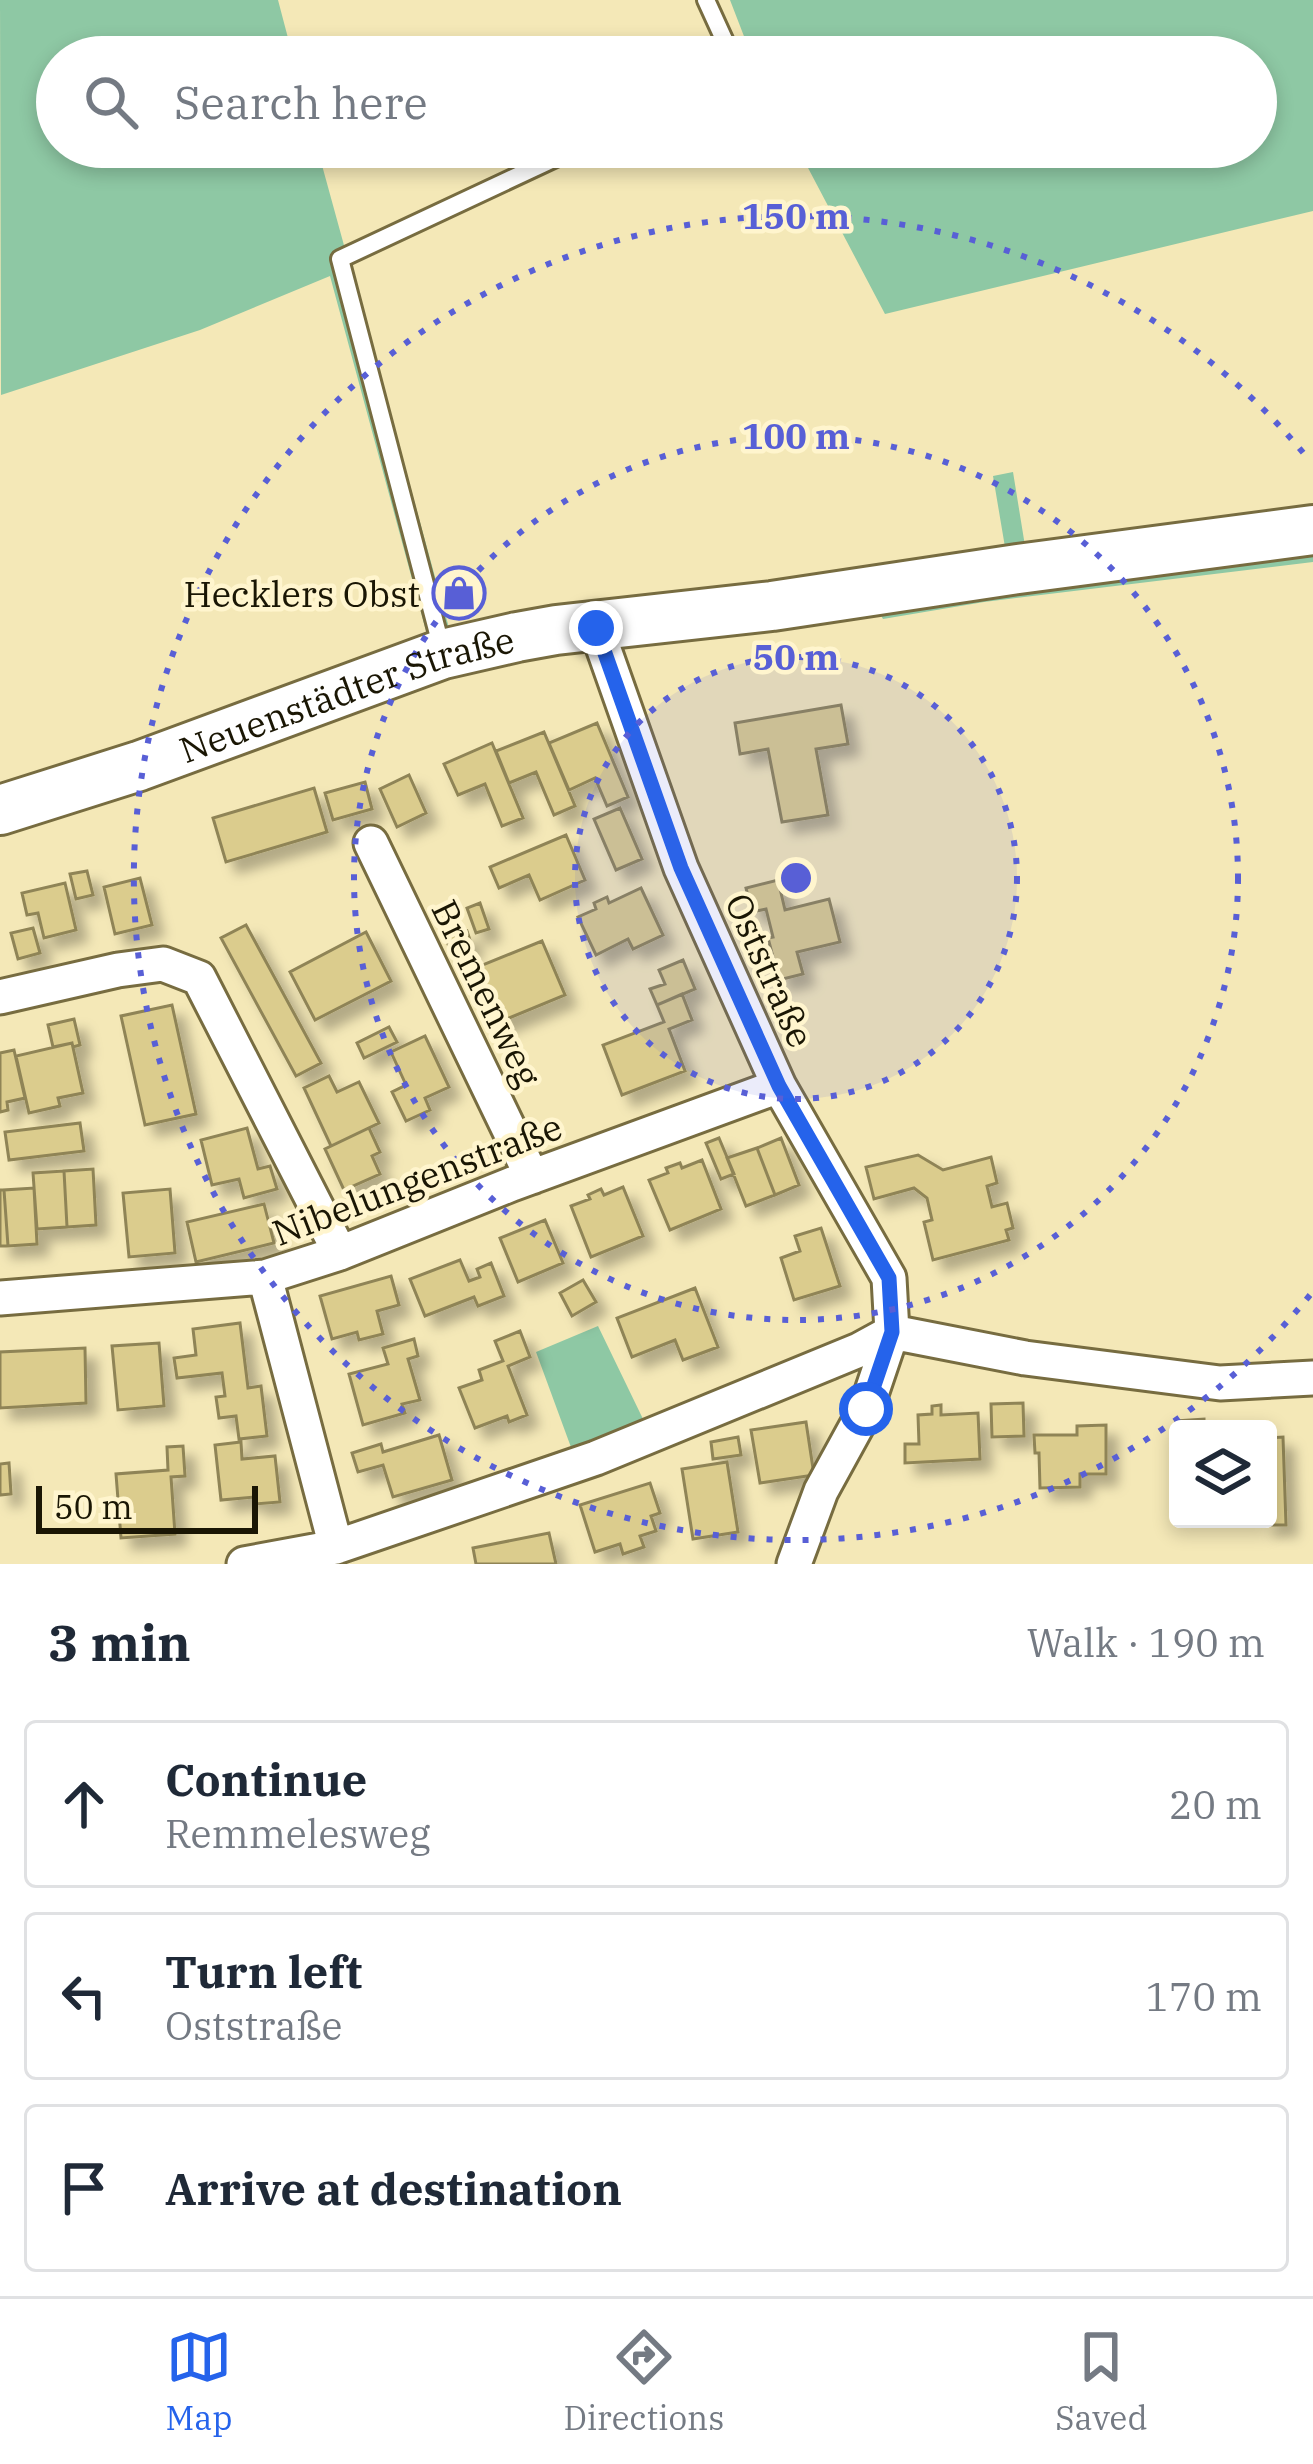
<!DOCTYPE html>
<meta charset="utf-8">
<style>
:root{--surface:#fff;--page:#f6f6f7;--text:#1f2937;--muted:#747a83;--line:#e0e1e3;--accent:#2563eb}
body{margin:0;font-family:"IBM Plex Serif",serif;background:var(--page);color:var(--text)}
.controls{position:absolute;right:36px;bottom:36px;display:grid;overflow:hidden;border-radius:12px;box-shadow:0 6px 18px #0003}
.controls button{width:108px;height:108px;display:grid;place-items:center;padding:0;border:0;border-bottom:3px solid var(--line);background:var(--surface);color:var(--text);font:60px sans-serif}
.scale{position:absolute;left:36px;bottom:30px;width:222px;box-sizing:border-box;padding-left:12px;border:6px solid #1a1604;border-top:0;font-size:33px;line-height:42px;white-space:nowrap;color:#1a1604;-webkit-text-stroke:9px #fff5ce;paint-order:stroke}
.stop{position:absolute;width:36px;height:36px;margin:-27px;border:9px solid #2563eb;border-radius:50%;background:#fff}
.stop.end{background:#2563eb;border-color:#fff;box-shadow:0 3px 12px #0008}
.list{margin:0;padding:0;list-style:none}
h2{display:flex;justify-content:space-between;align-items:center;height:156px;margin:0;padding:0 48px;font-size:51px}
h2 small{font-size:39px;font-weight:400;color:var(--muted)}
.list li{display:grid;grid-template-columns:78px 1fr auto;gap:36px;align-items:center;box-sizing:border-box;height:168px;margin:0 24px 24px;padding:0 24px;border:3px solid var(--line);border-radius:12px}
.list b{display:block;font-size:45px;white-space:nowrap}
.list p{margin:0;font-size:39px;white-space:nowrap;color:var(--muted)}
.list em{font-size:39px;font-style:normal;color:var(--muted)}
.icon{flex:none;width:66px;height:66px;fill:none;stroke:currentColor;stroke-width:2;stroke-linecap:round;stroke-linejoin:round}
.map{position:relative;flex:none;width:1313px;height:1564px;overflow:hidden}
.search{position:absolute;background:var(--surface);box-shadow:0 6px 18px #0003;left:36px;right:36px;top:36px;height:132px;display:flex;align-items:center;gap:30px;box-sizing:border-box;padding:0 42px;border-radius:66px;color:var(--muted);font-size:45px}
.sheet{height:732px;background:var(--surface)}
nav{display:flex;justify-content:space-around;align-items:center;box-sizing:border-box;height:168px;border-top:3px solid var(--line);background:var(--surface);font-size:33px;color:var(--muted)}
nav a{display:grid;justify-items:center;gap:6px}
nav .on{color:var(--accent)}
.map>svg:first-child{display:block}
.green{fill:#8ec8a4}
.building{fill:#dbcc8d;stroke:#8f8457;stroke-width:3;filter:url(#shadow)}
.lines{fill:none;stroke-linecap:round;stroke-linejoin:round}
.service-casing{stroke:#776c40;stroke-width:22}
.minor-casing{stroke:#776c40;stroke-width:39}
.secondary-casing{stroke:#776c40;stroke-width:54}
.service{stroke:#fff;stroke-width:16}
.minor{stroke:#fff;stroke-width:33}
.secondary{stroke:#fff;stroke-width:48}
.route{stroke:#2563eb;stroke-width:15}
.ring{fill:none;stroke:#585fd6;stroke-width:6;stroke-dasharray:6 12}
.labels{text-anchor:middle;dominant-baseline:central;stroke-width:9;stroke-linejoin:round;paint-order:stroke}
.poi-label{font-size:36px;fill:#1a1604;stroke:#fff5ce;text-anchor:end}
.street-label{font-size:36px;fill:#1a1604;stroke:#fff5ce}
.centre{fill:#585fd6;stroke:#fff5ce;stroke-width:6}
.ring-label{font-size:36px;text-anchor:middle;font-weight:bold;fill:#585fd6;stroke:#fff5ce;stroke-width:9;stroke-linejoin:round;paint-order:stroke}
</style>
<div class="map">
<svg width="1313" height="1564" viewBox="0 0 1313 1564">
<defs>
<filter id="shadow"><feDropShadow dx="11" dy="11" stdDeviation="6" flood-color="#0004"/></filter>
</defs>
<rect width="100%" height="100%" fill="#f4e8b7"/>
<!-- green -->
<path class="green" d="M 0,0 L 278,0 L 293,57 L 57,57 L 57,147 L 317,147 L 454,646 L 432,653 L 330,276 L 200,330 L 1,395 Z
M 730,0 L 1313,0 L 1313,211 L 885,314 L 797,147 L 1256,147 L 1256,57 L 752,57 Z
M 1013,472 L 1026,552 L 1313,516 L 1313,562 L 984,602 L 883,619 L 857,574 L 1006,553 L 993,476 Z
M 598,1326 L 643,1419 L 572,1450 L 536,1352 Z"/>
<!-- building -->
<path class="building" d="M 841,705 L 848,744 L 816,749 L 828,815 L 782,822 L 768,749 L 740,754 L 735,723 Z
M 597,723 L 628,797 L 607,806 L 595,778 L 569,790 L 549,743 Z
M 544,732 L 575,806 L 554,815 L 536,772 L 509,783 L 496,751 Z
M 492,743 L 523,818 L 502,826 L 485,784 L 458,795 L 444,764 Z
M 409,775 L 426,813 L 397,827 L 380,789 Z
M 365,782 L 372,809 L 333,820 L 325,793 Z
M 314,788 L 327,832 L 226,862 L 213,818 Z
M 620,808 L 642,859 L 616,870 L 594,819 Z
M 566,835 L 585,880 L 540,900 L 529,875 L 499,888 L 490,867 Z
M 87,871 L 93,895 L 76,899 L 70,874 Z
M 140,878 L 152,925 L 115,934 L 104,887 Z
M 778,880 L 785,910 L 829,899 L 840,942 L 797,952 L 803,974 L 779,980 L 768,938 L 773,937 L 766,909 L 752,912 L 746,888 Z
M 65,883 L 76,930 L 44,938 L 38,913 L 27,915 L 22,893 Z
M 641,888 L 663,935 L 633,949 L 628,939 L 596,955 L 578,917 L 596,909 L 594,903 L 607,897 L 609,903 Z
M 480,903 L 489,929 L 476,933 L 467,908 Z
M 246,925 L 321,1063 L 296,1076 L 221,938 Z
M 33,928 L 40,953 L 18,959 L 11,933 Z
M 467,931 L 472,946 L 451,953 L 446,938 Z
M 366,932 L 391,981 L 315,1020 L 290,972 Z
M 542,941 L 565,995 L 497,1023 L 475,968 Z
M 683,960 L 695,989 L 657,1005 L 650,989 L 665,984 L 659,970 Z
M 682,994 L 692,1020 L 669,1029 L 685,1071 L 622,1095 L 603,1045 L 664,1022 L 657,1005 Z
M 172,1005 L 196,1114 L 145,1125 L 121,1016 Z
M 74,1019 L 80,1045 L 73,1047 L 72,1043 L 53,1047 L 48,1025 Z
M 389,1027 L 397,1042 L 364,1058 L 357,1043 Z
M 425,1036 L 449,1087 L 425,1098 L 430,1110 L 406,1121 L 392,1092 L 406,1085 L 391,1052 Z
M 72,1043 L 83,1093 L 58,1098 L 60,1106 L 29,1113 L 16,1056 Z
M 14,1050 L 25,1098 L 7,1102 L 8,1110 L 0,1112 L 0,1053 Z
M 329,1076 L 337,1092 L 359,1082 L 379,1123 L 331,1146 L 304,1088 Z
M 80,1123 L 84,1151 L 9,1160 L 5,1132 Z
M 247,1128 L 258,1169 L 270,1166 L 277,1189 L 244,1198 L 239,1179 L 212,1185 L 201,1140 Z
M 369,1128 L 380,1152 L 372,1156 L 380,1174 L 344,1190 L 325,1149 Z
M 719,1138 L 734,1174 L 721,1179 L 706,1143 Z
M 781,1138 L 799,1185 L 775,1195 L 757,1148 Z
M 757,1148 L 775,1195 L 746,1206 L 727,1158 Z
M 918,1155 L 943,1170 L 991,1157 L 997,1183 L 987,1186 L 992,1207 L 1007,1203 L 1013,1228 L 1006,1230 L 1009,1240 L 933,1260 L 924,1222 L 932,1220 L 927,1198 L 914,1188 L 874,1199 L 866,1167 Z
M 702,1160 L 721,1209 L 670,1230 L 649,1180 L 668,1173 L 666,1168 L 680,1163 L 682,1168 Z
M 93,1169 L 96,1225 L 67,1227 L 64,1171 Z
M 64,1171 L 67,1227 L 37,1229 L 33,1173 Z
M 623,1187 L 643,1236 L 591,1257 L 571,1206 L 590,1199 L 588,1195 L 601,1189 L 604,1195 Z
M 34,1188 L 37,1244 L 8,1246 L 4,1190 Z
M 170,1189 L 175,1253 L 129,1257 L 123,1193 Z
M 0,1190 L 4,1190 L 8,1246 L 0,1246 Z
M 264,1204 L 274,1243 L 196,1262 L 187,1222 Z
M 545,1220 L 563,1263 L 518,1282 L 500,1238 Z
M 821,1228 L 840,1286 L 794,1300 L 781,1258 L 800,1251 L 795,1236 Z
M 460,1260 L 469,1281 L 480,1277 L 477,1269 L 491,1263 L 504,1296 L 478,1306 L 474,1297 L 425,1316 L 410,1279 Z
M 391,1276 L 399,1305 L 377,1311 L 383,1334 L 359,1340 L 357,1332 L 332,1339 L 320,1296 Z
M 583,1280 L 596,1302 L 572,1316 L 560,1293 Z
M 695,1288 L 718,1347 L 683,1360 L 675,1340 L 632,1357 L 617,1318 Z
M 240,1323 L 248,1388 L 261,1386 L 267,1436 L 239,1439 L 236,1416 L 219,1418 L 216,1397 L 225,1396 L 222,1373 L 177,1378 L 174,1358 L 196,1355 L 193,1329 Z
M 520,1331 L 530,1357 L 508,1366 L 527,1415 L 509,1422 L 507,1416 L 475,1428 L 459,1388 L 482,1380 L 479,1370 L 503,1361 L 495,1341 Z
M 414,1339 L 418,1356 L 408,1359 L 420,1400 L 402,1404 L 405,1413 L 363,1425 L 349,1374 L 388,1364 L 383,1348 Z
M 159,1343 L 164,1406 L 118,1410 L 112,1346 Z
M 85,1348 L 86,1403 L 0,1408 L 0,1352 Z
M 1023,1403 L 1024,1436 L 992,1437 L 991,1404 Z
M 941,1405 L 941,1415 L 978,1413 L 980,1459 L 905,1463 L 905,1444 L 919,1444 L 918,1415 L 932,1414 L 932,1406 Z
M 1204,1419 L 1204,1429 L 1178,1429 L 1177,1453 L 1176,1421 Z
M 806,1422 L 814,1475 L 760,1483 L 751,1430 Z
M 1106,1425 L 1106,1474 L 1080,1474 L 1080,1487 L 1040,1488 L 1039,1453 L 1035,1453 L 1034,1435 L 1077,1435 L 1077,1426 Z
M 439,1435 L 452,1480 L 393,1497 L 383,1465 L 358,1472 L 352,1453 L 381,1444 L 383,1452 Z
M 738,1437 L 741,1455 L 713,1459 L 711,1442 Z
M 1283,1437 L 1286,1525 L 1263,1525 L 1263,1519 L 1268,1519 L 1268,1438 Z
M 241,1442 L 242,1459 L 275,1456 L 280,1502 L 255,1504 L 254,1497 L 221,1500 L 215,1445 Z
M 183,1446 L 185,1476 L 171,1477 L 175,1534 L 121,1538 L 116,1474 L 168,1470 L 167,1447 Z
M 727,1462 L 738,1532 L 693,1539 L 682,1469 Z
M 9,1463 L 11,1494 L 0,1495 L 0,1464 Z
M 650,1483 L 660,1513 L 651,1516 L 656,1531 L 640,1536 L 644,1547 L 623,1554 L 620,1544 L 595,1552 L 580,1505 Z
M 549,1533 L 556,1564 L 476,1564 L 473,1548 Z"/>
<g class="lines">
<!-- service casing -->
<g class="service-casing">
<path id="service" d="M 706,0 L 732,57
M 443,653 L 340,259 L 579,147"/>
</g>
<!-- minor casing -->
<g class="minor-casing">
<path id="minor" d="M 596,627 L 681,868 L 779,1086 L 889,1278 L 892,1332 L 866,1409 L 821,1491 L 794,1564
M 371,843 L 532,1177
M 0,997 L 118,970 L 163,964 L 199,978 L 340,1253
M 265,1277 L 336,1547
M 0,1298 L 265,1277 L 340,1253 L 512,1184 L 779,1086
M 244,1564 L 336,1547 L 596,1458 L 859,1350 L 892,1332 L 1025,1358 L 1220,1383 L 1313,1378"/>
</g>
<!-- secondary casing -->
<g class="secondary-casing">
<g id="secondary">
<path id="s1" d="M 0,810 L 139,766 L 443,654 L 517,637 L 556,630 L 772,606 L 1018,569 L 1313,530"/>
</g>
</g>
<!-- service -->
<use href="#service" class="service"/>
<!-- minor -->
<use href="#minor" class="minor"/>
<!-- secondary -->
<use href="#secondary" class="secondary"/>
</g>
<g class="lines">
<!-- route -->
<path class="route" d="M 596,628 L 681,868 L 779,1086 L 889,1278 L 892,1332 L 866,1409"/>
</g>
<!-- distance rings -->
<circle cx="796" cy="878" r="221" fill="#585fd6" fill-opacity=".12"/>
<g class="ring">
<circle cx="796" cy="878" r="221"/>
<circle cx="796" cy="878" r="442"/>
<path d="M1310 1295A662 662 0 1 1 1310 461"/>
</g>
<!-- icons -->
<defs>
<g id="shop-ring" transform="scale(2.7)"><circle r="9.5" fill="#fff5ce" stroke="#585fd6" stroke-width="1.5"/><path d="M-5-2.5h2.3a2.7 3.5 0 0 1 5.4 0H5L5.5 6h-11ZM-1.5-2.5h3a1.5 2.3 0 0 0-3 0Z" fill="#585fd6"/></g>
</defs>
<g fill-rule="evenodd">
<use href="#shop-ring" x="459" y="593"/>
</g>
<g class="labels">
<!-- poi labels -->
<g class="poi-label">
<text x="420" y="593">Hecklers Obst</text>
</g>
<!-- street labels -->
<g class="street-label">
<text stroke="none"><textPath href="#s1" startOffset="366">Neuenstädter Straße</textPath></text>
<text transform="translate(770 970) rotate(66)">Oststraße</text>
<text transform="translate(487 993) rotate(64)">Bremenweg</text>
<text transform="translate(417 1179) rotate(-21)">Nibelungenstraße</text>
</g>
</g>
<circle cx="796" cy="878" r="18" class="centre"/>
<g class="ring-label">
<text x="796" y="229">150 m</text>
<text x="796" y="449">100 m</text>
<text x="796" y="670">50 m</text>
</g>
</svg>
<div class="controls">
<button><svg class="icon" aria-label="layers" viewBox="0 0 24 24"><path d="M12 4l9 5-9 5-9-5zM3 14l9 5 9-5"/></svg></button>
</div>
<div class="scale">50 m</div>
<div class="stop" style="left:866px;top:1409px"></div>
<div class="stop end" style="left:596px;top:628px"></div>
<div class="search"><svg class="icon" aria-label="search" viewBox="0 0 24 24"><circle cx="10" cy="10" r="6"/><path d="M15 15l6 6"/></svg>Search here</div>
</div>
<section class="sheet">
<h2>3 min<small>Walk · 190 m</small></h2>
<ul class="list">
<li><svg class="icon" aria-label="ahead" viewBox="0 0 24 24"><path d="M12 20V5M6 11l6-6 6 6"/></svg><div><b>Continue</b><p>Remmelesweg</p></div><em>20 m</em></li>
<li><svg class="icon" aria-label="left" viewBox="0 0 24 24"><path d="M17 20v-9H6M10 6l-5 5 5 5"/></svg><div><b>Turn left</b><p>Oststraße</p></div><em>170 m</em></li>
<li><svg class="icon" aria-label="arrive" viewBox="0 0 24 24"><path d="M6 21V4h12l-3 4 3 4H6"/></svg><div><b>Arrive at destination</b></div></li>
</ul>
</section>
<nav>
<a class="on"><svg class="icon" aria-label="map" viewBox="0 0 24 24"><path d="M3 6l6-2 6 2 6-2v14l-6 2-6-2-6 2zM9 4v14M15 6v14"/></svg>Map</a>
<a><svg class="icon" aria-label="directions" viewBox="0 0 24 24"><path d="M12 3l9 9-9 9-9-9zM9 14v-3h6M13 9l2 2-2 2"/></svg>Directions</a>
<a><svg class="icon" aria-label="saved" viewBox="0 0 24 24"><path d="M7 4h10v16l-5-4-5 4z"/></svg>Saved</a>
</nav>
